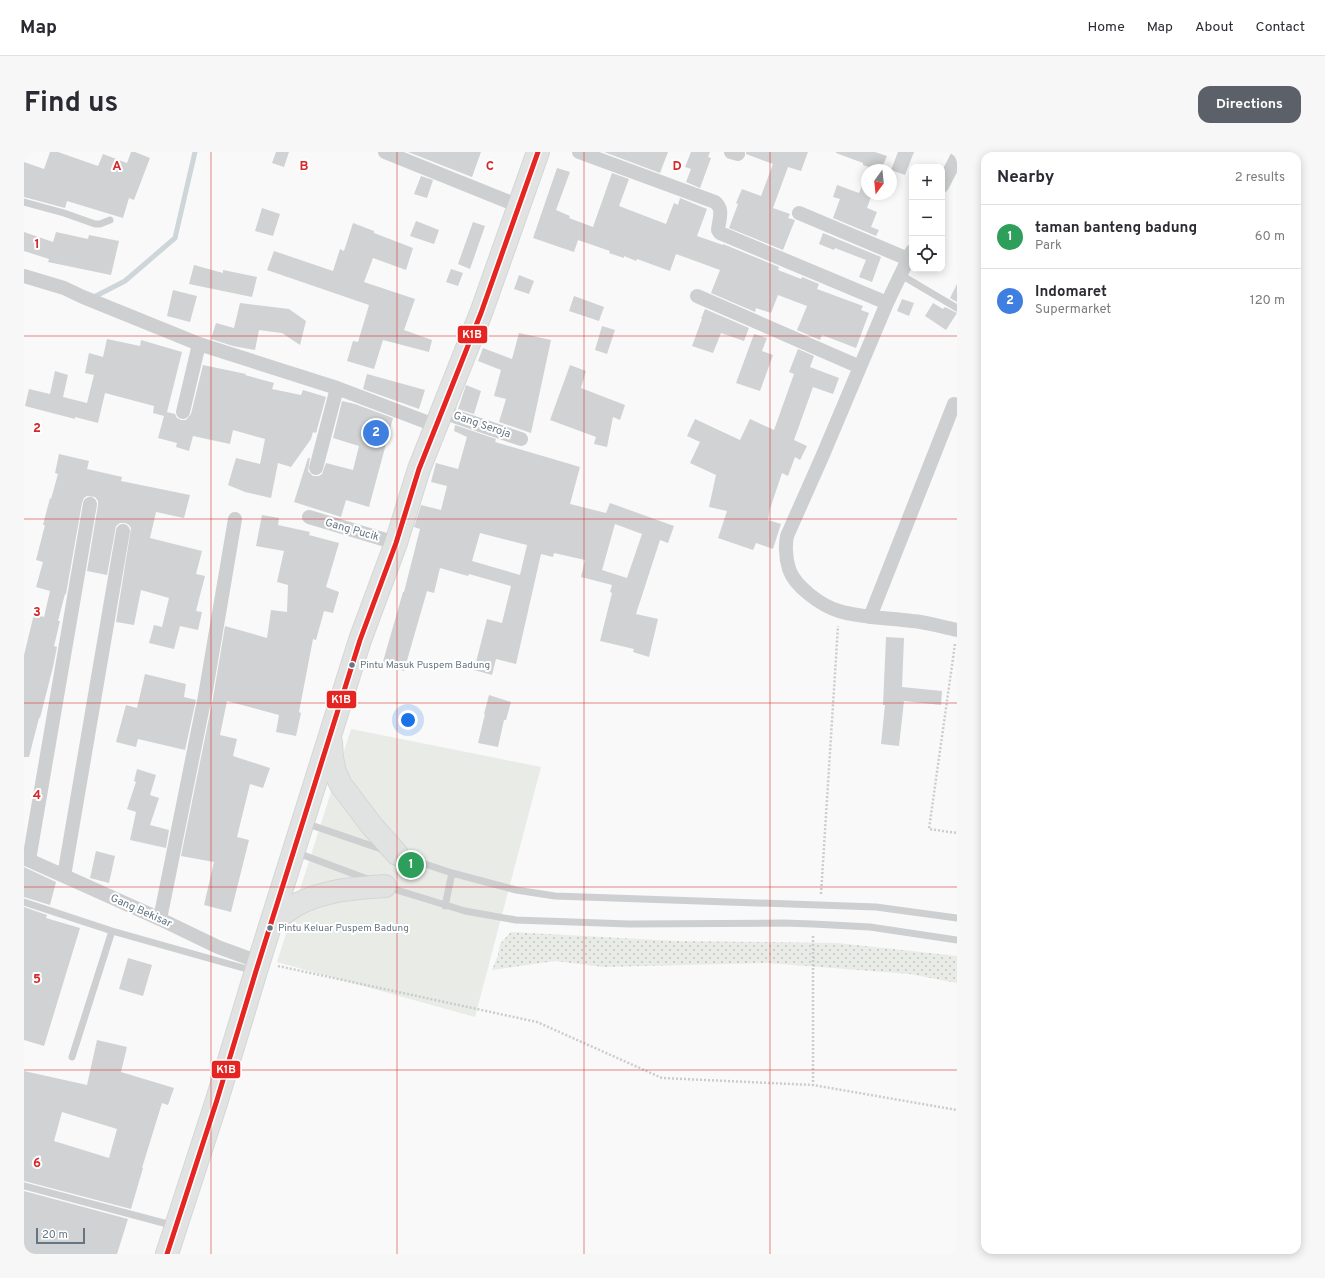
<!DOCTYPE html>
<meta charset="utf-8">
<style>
:root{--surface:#fff;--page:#f7f7f7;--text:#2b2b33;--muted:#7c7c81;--line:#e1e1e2;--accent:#5c6169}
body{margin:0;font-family:Overpass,sans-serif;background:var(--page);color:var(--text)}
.controls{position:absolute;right:12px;top:12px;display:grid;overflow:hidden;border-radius:8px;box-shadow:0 2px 10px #0003}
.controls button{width:36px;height:36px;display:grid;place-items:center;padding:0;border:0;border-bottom:1px solid var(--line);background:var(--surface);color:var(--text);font:20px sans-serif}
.compass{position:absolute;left:837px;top:12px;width:36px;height:36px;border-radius:50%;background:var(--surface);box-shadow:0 2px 10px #0003;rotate:195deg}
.scale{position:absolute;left:12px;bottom:10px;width:49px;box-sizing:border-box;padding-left:4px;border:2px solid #657683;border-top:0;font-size:11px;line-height:14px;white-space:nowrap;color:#657683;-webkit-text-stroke:3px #fff;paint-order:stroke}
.you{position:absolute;left:384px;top:568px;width:14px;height:14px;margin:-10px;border:3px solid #fff;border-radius:50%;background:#1a73e8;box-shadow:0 0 0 6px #1a73e833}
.badge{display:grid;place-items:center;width:26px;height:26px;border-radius:50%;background:var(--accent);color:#fff;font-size:13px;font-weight:700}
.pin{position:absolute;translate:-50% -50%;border:2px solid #fff;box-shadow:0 1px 4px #0006}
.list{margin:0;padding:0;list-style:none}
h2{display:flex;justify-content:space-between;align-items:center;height:52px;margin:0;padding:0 16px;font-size:17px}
h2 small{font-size:13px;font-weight:400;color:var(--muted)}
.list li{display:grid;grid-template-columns:26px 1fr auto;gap:12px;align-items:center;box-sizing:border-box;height:64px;padding:0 16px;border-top:1px solid var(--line)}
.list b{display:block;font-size:15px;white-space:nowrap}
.list p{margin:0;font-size:13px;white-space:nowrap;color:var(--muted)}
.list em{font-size:13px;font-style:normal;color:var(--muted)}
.icon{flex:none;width:22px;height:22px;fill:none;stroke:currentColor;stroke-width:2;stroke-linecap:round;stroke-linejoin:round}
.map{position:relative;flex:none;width:933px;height:1102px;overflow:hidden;border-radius:12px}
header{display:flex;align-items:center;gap:24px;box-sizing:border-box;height:56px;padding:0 20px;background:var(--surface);border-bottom:1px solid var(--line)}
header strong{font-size:19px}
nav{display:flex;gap:22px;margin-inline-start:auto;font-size:14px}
.intro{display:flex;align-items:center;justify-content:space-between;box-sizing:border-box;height:96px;padding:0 24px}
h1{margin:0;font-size:28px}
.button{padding:10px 18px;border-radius:12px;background:var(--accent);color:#fff;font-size:14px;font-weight:700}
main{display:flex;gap:24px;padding:0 24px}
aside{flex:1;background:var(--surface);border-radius:12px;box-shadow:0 2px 10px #0003}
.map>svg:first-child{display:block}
.grass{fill:url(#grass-dots)}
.green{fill:#e8ebe6}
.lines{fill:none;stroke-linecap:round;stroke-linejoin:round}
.stream{stroke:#ced6d9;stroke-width:5}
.building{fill:#d0d2d3;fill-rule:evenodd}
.trunk-casing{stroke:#d5d6d6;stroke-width:24}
.path{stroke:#cbcccd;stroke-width:2.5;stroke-dasharray:2 2;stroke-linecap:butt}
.service{stroke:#cecfd0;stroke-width:7}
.minor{stroke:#cecfd0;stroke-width:14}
.trunk{stroke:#e1e2e2;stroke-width:22}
.bus-1-casing{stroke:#fff;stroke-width:8}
.bus-1{stroke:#e52522;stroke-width:5}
.grid{fill:none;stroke:#d62828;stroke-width:1;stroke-opacity:0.55}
.bus-dot{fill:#657683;stroke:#fff;stroke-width:1.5}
.labels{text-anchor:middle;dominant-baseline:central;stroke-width:4;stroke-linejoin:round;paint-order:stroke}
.bus-label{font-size:10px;fill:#657683;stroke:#fff;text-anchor:start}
.street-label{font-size:11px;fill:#657683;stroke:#fff}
.grid-label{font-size:13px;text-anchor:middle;font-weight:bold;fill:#d62828;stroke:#fff;stroke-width:4;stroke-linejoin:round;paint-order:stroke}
.line-badge{stroke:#fff;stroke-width:1.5}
.badge-label{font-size:11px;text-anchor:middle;font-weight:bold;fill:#fff}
</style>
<header>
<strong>Map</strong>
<nav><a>Home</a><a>Map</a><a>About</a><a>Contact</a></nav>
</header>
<div class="intro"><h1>Find us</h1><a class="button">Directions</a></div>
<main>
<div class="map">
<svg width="933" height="1102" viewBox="0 0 933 1102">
<defs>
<pattern id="grass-dots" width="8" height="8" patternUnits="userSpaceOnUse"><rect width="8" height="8" fill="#e8ebe6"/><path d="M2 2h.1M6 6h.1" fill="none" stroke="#c0c3c0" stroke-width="1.8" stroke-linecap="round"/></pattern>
</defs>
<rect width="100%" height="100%" fill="#f9f9f9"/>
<!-- grass -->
<path class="grass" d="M 487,780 L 651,789 L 814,791 L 933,804 L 933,831 L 886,822 L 744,811 L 580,815 L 531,809 L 468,818 L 474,803 L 476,792 Z"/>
<!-- green -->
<path class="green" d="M 327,577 L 517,615 L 451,865 L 253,810 Z"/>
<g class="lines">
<!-- stream -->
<path class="stream" d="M 68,146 L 101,129 L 151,86 L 171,0"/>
</g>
<!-- building -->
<path class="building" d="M 26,0 L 34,0 L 74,14 L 79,2 L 103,11 L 107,0 L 111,0 L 126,6 L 110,48 L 105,46 L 99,66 L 43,49 L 41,56 L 0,45 L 0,10 L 20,17 Z
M 252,0 L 265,0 L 260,15 L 248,11 Z
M 384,0 L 457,0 L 448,25 Z
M 580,0 L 644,0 L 636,21 Z
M 667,0 L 686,0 L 684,5 L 687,6 L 676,36 L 662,30 L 667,17 L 661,15 Z
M 722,0 L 784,0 L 777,19 L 764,15 L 749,56 L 766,62 L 764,66 L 771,68 L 759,98 L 705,76 L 714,52 L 712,51 L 718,37 L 737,44 L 749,12 L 722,2 Z
M 812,0 L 851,0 L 863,4 L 857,18 L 844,18 L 845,15 L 839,13 L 839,11 L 812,1 Z
M 874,0 L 890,0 L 881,23 L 867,18 Z
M 533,16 L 546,20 L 532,58 L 546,64 L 545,66 L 569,75 L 588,21 L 605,27 L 595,54 L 642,72 L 650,51 L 654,53 L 656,46 L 683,57 L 673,84 L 699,93 L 699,92 L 755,115 L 754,118 L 777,127 L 778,125 L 795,132 L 793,137 L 839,154 L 837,158 L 845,161 L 832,196 L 798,183 L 796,188 L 773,178 L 783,154 L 754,143 L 747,161 L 732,156 L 731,160 L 687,141 L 696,118 L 652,102 L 646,119 L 613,107 L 612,109 L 600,104 L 600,106 L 585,101 L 586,99 L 554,88 L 550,100 L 509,86 Z
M 843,21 L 843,42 L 848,42 L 843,56 L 853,60 L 847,75 L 855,78 L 852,84 L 809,66 L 816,47 L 809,45 L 813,33 L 835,41 Z
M 397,24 L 409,28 L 403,46 L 390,42 Z
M 238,56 L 256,62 L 249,84 L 231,79 Z
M 392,69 L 415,78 L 410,92 L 386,84 Z
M 449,70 L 461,74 L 446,117 L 434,112 Z
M 329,71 L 350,79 L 350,81 L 389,96 L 382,118 L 349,106 L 340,130 L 391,147 L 380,178 L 408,188 L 405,200 L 359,188 L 350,217 L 323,209 L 329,189 L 334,190 L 345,153 L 243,118 L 250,99 L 309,119 L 316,97 L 320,99 Z
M 0,80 L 29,90 L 32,80 L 64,87 L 65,83 L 95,89 L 87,123 L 24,110 L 25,107 L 0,99 Z
M 799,81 L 857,105 L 848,130 L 835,125 L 842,108 L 811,96 L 810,98 L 795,92 Z
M 170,113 L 199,121 L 199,118 L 233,125 L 228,145 L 165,132 Z
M 427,117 L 439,121 L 434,134 L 422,130 Z
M 495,123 L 510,129 L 505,142 L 490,137 Z
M 933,132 L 933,150 L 926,146 Z
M 149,138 L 173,144 L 166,170 L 143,164 Z
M 550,144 L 580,155 L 575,169 L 545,159 Z
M 878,147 L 890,151 L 885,164 L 873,159 Z
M 216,151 L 265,157 L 282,169 L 276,193 L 258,181 L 235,178 L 231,198 L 209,194 L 187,187 L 192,171 L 210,176 Z
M 909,151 L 919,157 L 921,155 L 933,161 L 922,178 L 901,164 Z
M 681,157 L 725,176 L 720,189 L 697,181 L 689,201 L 668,194 L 678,167 L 677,167 Z
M 578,174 L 591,178 L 583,202 L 571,198 Z
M 495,181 L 527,188 L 507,281 L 475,270 L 482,247 L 470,244 L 477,218 L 454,209 L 459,196 L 488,207 Z
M 730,182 L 743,186 L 738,199 L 749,203 L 736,239 L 712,231 Z
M 83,187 L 116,194 L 117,188 L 158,200 L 143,260 L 151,262 L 153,266 L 157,268 L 162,268 L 167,262 L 179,213 L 222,222 L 221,223 L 250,231 L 248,237 L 277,243 L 279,238 L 302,245 L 292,281 L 293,279 L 291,281 L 289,280 L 287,287 L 267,315 L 254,311 L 247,346 L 221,340 L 204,333 L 212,306 L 236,312 L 241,287 L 209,278 L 206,292 L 169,284 L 165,299 L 152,295 L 153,291 L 134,286 L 140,264 L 129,261 L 130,254 L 81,241 L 74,271 L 51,265 L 51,267 L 1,254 L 5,237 L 26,242 L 31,219 L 44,223 L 39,245 L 63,251 L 70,223 L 61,221 L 65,201 L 79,205 Z
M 774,197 L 790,204 L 786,215 L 815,226 L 809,242 L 789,235 L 770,288 L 783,294 L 776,308 L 771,305 L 764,324 L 758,321 L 746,357 L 744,368 L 757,372 L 749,397 L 732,391 L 729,398 L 694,386 L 703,359 L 685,355 L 692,323 L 666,311 L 676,290 L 663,284 L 671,267 L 716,288 L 726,267 L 750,278 L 770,222 L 765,220 Z
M 546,213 L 562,219 L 557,236 L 601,253 L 596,268 L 589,265 L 583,295 L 570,292 L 572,285 L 526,268 Z
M 343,222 L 401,238 L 395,257 L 339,237 Z
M 442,233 L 457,239 L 450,262 L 434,257 Z
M 318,249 L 331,252 L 369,266 L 345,355 L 322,348 L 317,365 L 270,350 L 284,306 L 286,306 L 284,319 L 289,324 L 295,324 L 298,322 L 302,311 L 329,318 L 335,294 L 309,286 Z
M 431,273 L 472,287 L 471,290 L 556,315 L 546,352 L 582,361 L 586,351 L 650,374 L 644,391 L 636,388 L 612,462 L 634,467 L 625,505 L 609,500 L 610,497 L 576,489 L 588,441 L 586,440 L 588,433 L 557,425 L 561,408 L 530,401 L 529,405 L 517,402 L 492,512 L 472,507 L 468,523 L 450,518 L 463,467 L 478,471 L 487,434 L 445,422 L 444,424 L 416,416 L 410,441 L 403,439 L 380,519 L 358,513 L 379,440 L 380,440 L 396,377 L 390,375 L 397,353 L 417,358 L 423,334 L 407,330 L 412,311 L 434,317 L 443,285 L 430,279 ZM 591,372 L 618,382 L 603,426 L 578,418 ZM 456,381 L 503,393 L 496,423 L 448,409 Z
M 35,302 L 65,309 L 63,317 L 98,325 L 97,329 L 166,343 L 160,366 L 132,360 L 126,386 L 178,399 L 172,422 L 181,424 L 172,459 L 178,460 L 174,478 L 156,474 L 150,497 L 125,491 L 130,473 L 138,475 L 145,446 L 117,438 L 110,473 L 92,470 L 107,376 L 105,373 L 101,371 L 96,371 L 92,374 L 83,423 L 63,419 L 74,353 L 74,349 L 71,345 L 63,344 L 60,346 L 58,351 L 42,442 L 41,442 L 34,469 L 36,469 L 30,494 L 33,495 L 29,515 L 16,566 L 15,566 L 5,605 L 0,605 L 0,503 L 10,462 L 20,465 L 26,439 L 12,435 L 19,410 L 12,408 L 21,373 L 19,373 L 26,346 L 27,347 L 34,322 L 31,321 Z
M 238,363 L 255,366 L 254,373 L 286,380 L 285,383 L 315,391 L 302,435 L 315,440 L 309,461 L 300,459 L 292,488 L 289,487 L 275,560 L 277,561 L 272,584 L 252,580 L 255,563 L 203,549 L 196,583 L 213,587 L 209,604 L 246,616 L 239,636 L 226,632 L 213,685 L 225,688 L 207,760 L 180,753 L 190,710 L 157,704 L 189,546 L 201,474 L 243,486 L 247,458 L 263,460 L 264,433 L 253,430 L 260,399 L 232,394 Z
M 862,485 L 880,486 L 878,535 L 918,539 L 917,553 L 880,549 L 875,594 L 857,592 L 861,553 L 859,553 Z
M 121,522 L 162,532 L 160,545 L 172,548 L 161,598 L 114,587 L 112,595 L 92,590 L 102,553 L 113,556 Z
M 465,543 L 487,550 L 482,568 L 480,568 L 474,595 L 454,591 L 461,562 L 460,562 Z
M 113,617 L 132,623 L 126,643 L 135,646 L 126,673 L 145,678 L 142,696 L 106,688 L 112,660 L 103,657 L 112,630 L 110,629 Z
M 72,699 L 91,704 L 85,731 L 66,726 Z
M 0,715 L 32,730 L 26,753 L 0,745 Z
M 0,755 L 23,763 L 22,766 L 56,776 L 20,894 L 0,888 Z
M 104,806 L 128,813 L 119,844 L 95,837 Z
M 73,888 L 103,895 L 97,920 L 150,936 L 144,953 L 138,951 L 118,1016 L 119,1016 L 107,1057 L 0,1029 L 0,919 L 63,933 ZM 38,960 L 93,977 L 85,1006 L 30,989 Z
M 0,1039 L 104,1067 L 93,1102 L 0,1102 Z"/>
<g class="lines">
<!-- trunk casing -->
<g class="trunk-casing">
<path id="trunk" d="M 307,590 L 308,606 L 311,620 L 317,633 L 348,674 L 373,702
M 248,769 C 256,764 265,757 274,752 C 301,738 331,736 361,734
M 143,1102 L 193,948 L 232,819 L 336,488 L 372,391 L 395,317 L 457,161 L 514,0"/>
</g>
<!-- path -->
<path class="path" d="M 931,492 L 905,677 L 933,681
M 797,742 L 814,474
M 789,784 L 789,933
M 254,814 L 513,870 L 638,926 L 789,933 L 933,958"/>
<!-- service -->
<path class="service" d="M 0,50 L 40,61 L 71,72 L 76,72 L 86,68
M 877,123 L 933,156
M 281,671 L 360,698
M 271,700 L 346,728
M 374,703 L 428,721 L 492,738 L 531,744 L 852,755 L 933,766
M 363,735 L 441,759 L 492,768 L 605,772 L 760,771 L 789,772 L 846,775 L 933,788
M 0,750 L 88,779 L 230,819
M 421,754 L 428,721
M 48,905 L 88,779
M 0,1034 L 151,1074"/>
<!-- minor -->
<path class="minor" d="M 361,0 L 495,54
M 555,0 L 691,50 C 700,57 695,68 694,78 L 696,81 L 863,151
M 707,0 L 714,2
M 918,34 L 933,5
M 775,61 L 884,107
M 888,99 L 863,151 L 798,305 L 763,384 C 761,395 762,407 765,417 C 771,435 798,454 815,459 C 839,466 864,466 888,469 C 903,470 918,475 933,478
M 0,124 L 40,136 L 59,145 L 175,192 L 313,236 L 413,274
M 673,144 L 836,215
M 159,260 L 175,192
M 418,260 L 497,287
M 292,316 L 313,236
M 285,365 L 372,391
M 846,465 L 930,252
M 0,706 L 136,767 L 194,795 L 235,810
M 5,708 L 66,352
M 40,724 L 99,379
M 136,767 L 181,544 L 211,367"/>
<!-- trunk -->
<use href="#trunk" class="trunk"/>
<!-- bus-1 casing -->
<g class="bus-1-casing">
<path id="bus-1" d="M 143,1102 L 193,948 L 232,819 L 336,488 L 372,391 L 395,317 L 457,161 L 514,0"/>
</g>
<!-- bus-1 -->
<use href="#bus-1" class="bus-1"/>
</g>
<!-- grid -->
<path class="grid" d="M 187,0 L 187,1102M 373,0 L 373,1102M 560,0 L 560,1102M 746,0 L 746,1102M 0,184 L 933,184M 0,367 L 933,367M 0,551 L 933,551M 0,735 L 933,735M 0,918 L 933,918"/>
<!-- markers -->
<g class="bus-dot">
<circle cx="328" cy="513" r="3.5"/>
<circle cx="246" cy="776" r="3.5"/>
</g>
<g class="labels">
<!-- bus labels -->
<g class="bus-label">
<text x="336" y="513">Pintu Masuk Puspem Badung</text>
<text x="254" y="776">Pintu Keluar Puspem Badung</text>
</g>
<!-- street labels -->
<g class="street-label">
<text transform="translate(458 273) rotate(19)">Gang Seroja</text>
<text transform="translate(328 378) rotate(16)">Gang Pucik</text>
<text transform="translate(117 759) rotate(24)">Gang Bekisar</text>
</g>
</g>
<g class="grid-label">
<text x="93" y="18">A</text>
<text x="280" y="18">B</text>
<text x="466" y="18">C</text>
<text x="653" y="18">D</text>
<text x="13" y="96">1</text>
<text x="13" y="280">2</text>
<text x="13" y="464">3</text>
<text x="13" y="647">4</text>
<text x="13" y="831">5</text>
<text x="13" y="1015">6</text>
</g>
<g class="line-badge">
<rect x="433" y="173" width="31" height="19" rx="4" fill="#e52522"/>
<rect x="302" y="538" width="31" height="19" rx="4" fill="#e52522"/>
<rect x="187" y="908" width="30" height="19" rx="4" fill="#e52522"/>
</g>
<g class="badge-label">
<text x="448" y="186">K1B</text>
<text x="317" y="551">K1B</text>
<text x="202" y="921">K1B</text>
</g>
</svg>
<div class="controls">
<button>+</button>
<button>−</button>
<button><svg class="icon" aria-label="locate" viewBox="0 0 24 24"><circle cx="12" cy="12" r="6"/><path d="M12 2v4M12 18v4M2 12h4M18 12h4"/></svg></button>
</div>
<svg class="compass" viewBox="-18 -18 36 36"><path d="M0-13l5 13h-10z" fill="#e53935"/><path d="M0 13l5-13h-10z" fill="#7c7c81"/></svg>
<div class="scale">20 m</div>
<div class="you"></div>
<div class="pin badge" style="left:387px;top:713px;background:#2e9e5b">1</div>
<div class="pin badge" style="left:352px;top:281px;background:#3f7fe0">2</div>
</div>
<aside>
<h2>Nearby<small>2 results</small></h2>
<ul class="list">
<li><span class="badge" style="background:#2e9e5b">1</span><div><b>taman banteng badung</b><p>Park</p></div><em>60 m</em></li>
<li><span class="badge" style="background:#3f7fe0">2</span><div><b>Indomaret</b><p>Supermarket</p></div><em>120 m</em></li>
</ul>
</aside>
</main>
